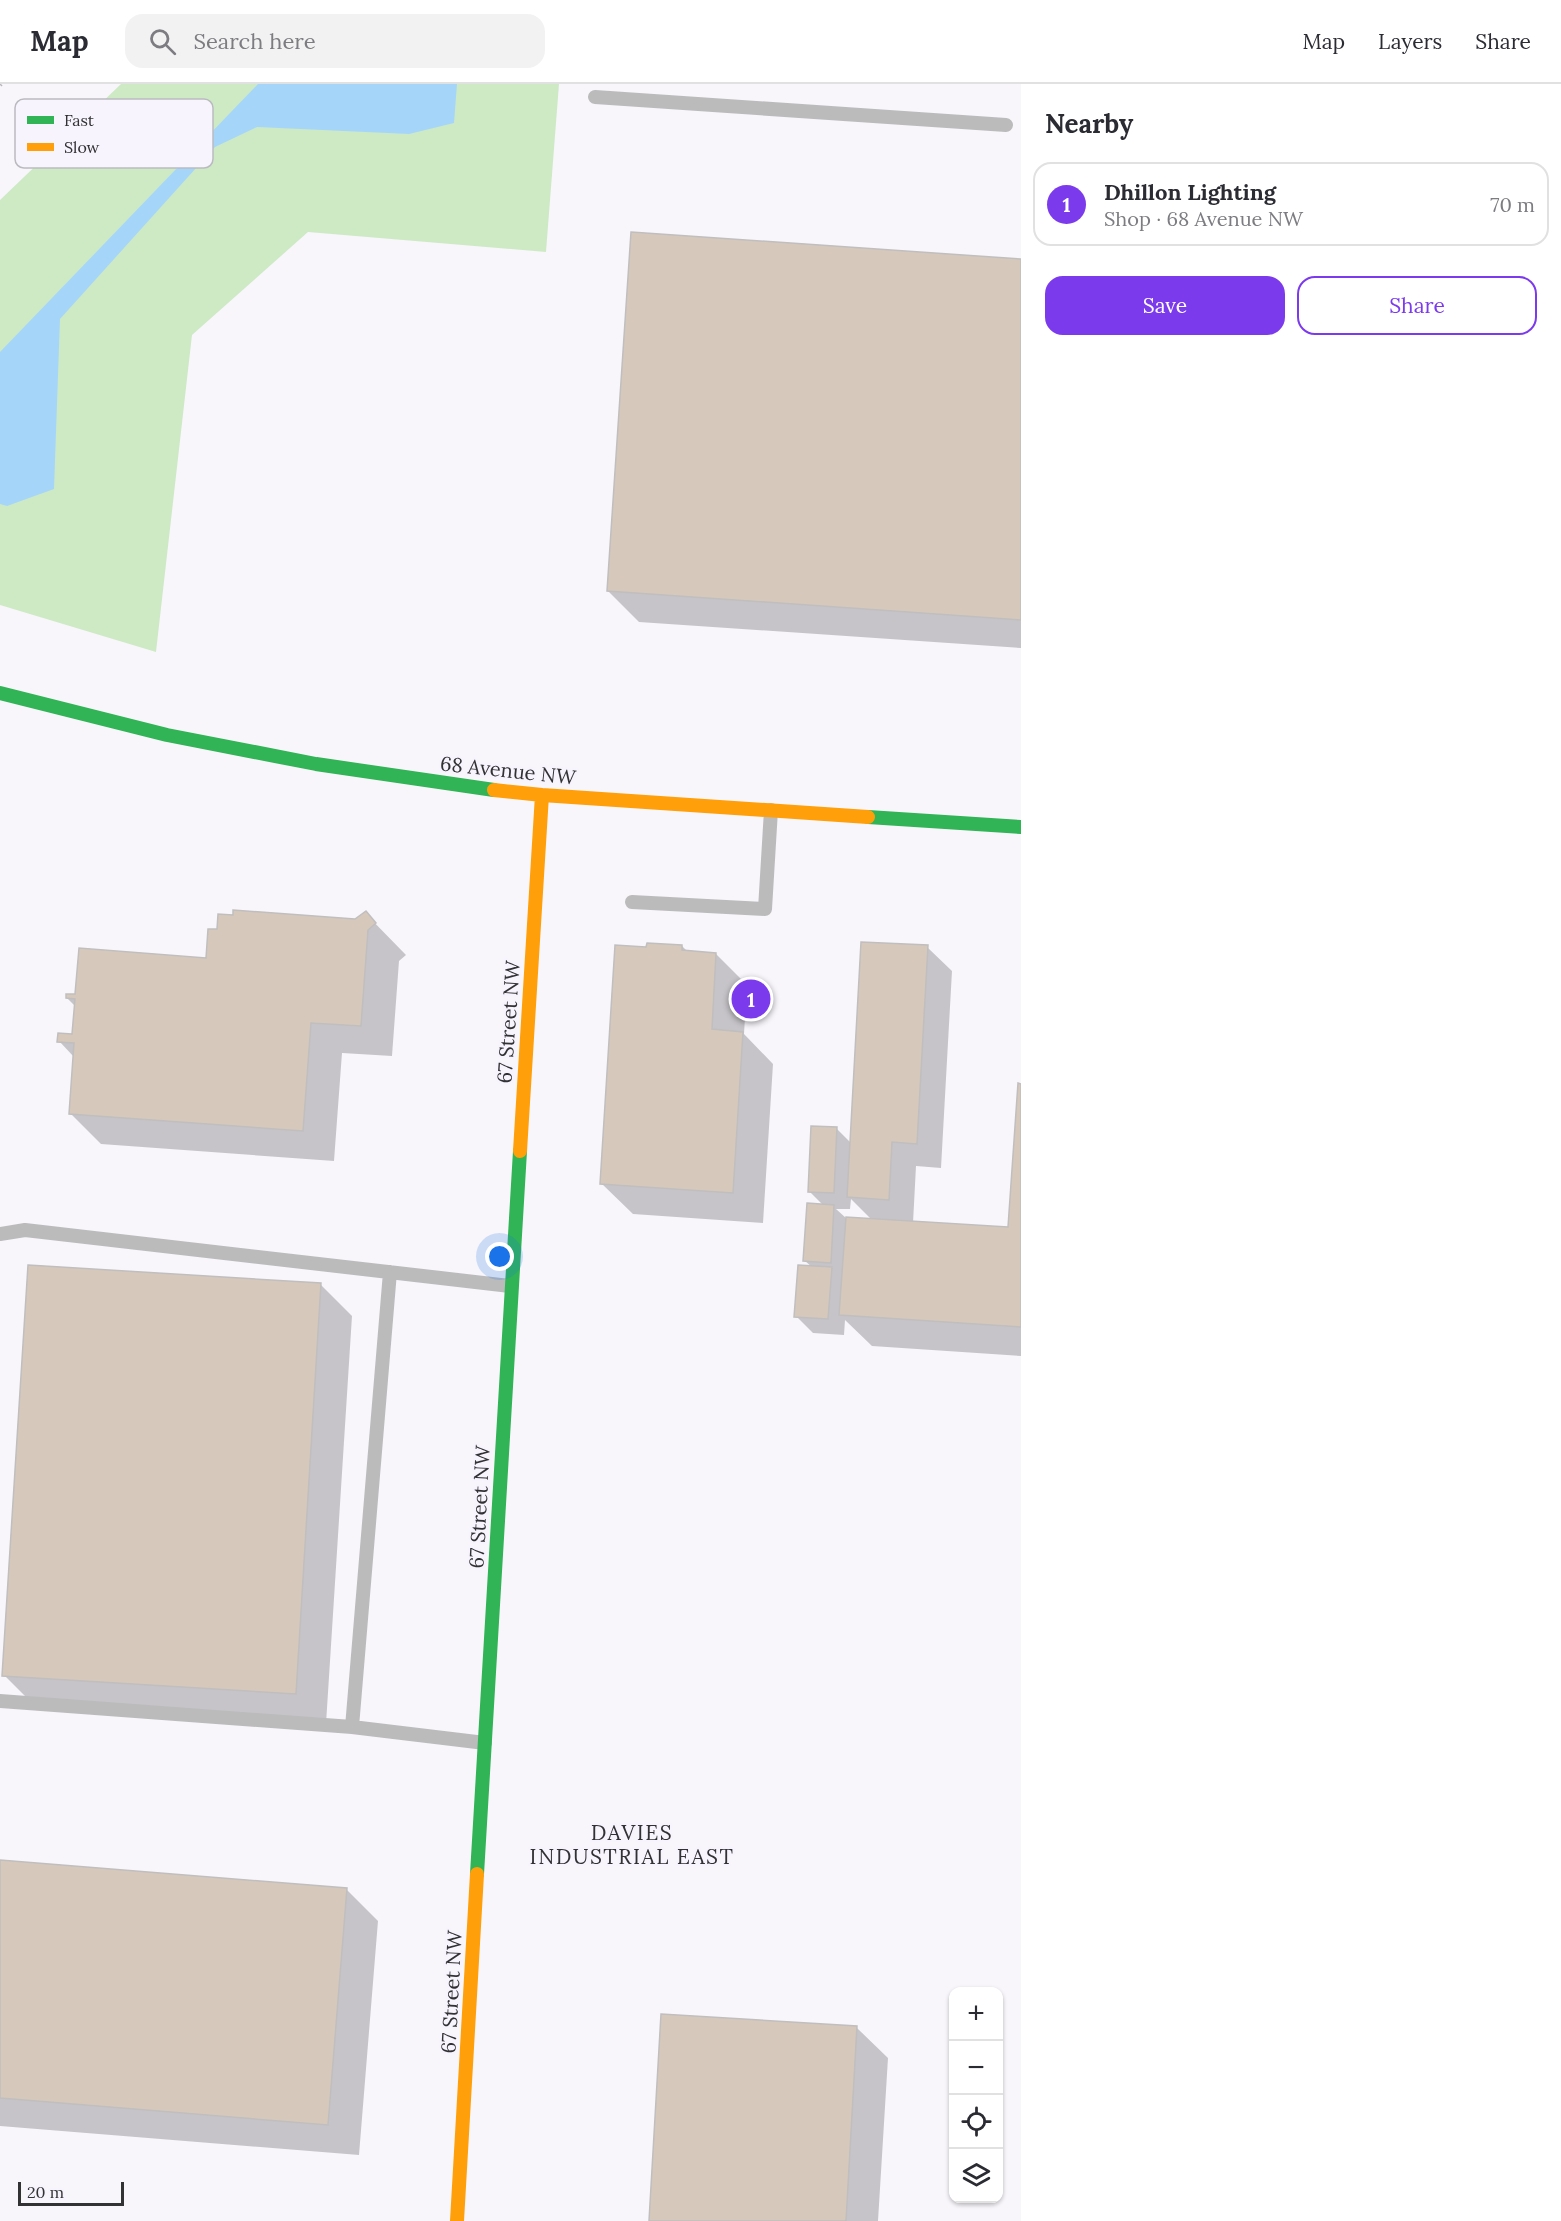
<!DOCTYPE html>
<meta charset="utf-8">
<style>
:root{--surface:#fff;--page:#f2f2f3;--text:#2b2b33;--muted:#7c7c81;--line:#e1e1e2;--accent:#7c3aed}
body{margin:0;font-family:Lora,serif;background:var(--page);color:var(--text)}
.controls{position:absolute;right:18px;bottom:18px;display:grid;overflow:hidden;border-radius:12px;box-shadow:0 2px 4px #0004}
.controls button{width:54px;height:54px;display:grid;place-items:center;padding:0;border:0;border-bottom:2px solid var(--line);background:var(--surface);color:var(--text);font:30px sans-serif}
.scale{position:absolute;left:18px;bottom:15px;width:106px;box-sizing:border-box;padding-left:6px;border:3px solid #323134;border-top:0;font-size:16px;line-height:21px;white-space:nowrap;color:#323134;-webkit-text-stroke:4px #f7f4fd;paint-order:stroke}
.you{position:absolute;left:500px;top:1173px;width:21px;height:21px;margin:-15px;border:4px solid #fff;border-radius:50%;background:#1a73e8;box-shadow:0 0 0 9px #1a73e833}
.badge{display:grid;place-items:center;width:39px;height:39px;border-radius:50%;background:var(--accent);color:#fff;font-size:20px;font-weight:700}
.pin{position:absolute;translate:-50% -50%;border:3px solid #fff;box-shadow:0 2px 6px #0006}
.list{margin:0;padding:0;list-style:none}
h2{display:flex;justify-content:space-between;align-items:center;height:78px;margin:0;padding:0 24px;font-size:26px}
h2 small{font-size:20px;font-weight:400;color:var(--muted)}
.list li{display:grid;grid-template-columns:39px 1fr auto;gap:18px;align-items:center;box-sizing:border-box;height:84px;margin:0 12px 12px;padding:0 12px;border:2px solid var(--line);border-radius:18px}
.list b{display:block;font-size:22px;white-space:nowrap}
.list p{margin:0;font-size:20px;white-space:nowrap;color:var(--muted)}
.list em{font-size:20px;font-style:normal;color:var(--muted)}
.actions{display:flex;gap:12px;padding:18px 24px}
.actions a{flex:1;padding:14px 0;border:2px solid var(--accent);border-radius:18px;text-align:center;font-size:21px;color:var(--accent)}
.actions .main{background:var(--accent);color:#fff}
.icon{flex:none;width:33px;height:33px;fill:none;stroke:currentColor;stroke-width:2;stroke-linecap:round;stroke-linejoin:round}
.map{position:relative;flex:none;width:1021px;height:2137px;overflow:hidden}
header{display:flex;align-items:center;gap:36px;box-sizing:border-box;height:84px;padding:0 30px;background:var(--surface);border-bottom:2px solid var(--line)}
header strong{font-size:28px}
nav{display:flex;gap:33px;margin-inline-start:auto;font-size:21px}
.search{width:420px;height:54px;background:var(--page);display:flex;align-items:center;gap:15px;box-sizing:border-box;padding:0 21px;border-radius:18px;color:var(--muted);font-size:22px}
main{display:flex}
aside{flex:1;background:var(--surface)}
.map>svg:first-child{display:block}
.green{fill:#cdeac5}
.water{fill:#a6d5fa}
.shadow{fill:#0003;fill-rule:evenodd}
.building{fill:#d6c9bb;stroke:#c0bebf;stroke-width:1.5}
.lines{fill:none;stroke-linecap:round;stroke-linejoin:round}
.lane{stroke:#bcbbbc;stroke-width:14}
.fast{stroke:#30b455;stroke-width:14}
.slow{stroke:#ff9f0a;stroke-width:14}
.rail{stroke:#b8b6b9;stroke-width:4.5;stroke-dasharray:8 8;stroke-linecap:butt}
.labels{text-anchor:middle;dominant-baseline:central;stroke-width:4.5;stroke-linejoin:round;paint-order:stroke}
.street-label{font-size:20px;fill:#323134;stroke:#f7f4fd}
.neighbourhood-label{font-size:21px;letter-spacing:1.5px;fill:#323134;stroke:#f7f4fd}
.key{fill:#f7f4fd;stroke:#bcbac1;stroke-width:1.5}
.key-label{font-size:16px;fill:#323134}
</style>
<header>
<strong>Map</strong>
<div class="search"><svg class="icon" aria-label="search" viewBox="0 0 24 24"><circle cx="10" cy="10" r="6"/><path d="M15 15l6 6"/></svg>Search here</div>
<nav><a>Map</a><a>Layers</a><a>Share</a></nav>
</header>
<main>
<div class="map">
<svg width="1021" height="2137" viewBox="0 0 1021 2137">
<rect width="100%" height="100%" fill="#f8f6fb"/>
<!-- green -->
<path class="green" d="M 121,0 L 559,0 L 546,168 L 308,148 L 192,251 L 156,568 L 0,521 L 0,116 Z"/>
<!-- water -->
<path class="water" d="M 258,0 L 457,0 L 454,39 L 409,50 L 257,43 L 215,63 L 60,235 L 54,405 L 7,422 L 0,420 L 0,268 Z"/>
<!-- shadow -->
<path class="shadow" d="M 633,149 L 1021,176 L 1021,564 L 639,538 L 608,507 Z
M 365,829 L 406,871 L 399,877 L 392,972 L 342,969 L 334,1077 L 101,1060 L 70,1029 L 74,973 L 59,957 L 74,951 L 76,923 L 67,914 L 356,837 Z
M 682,862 L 688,868 L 716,870 L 747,901 L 744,950 L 773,980 L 763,1139 L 633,1130 L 602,1100 L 648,865 Z
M 927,863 L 952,887 L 941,1084 L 916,1082 L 913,1139 L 1009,1145 L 1019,1001 L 1021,1001 L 1021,1272 L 872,1262 L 845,1236 L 844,1251 L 813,1249 L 796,1232 L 812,1183 L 805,1177 L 823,1121 L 809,1107 L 837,1045 L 851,1059 ZM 851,1115 L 872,1136 L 846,1134 L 836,1125 L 850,1125 Z
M 321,1201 L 352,1232 L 326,1640 L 35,1622 L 4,1591 Z
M 0,1778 L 347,1806 L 378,1837 L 359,2071 L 0,2042 Z
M 857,1944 L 888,1974 L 878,2137 L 651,2137 Z"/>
<!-- building -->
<path class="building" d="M 631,148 L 1021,175 L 1021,536 L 607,507 Z
M 233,826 L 355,835 L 366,827 L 376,839 L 368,846 L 361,942 L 311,939 L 303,1047 L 69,1030 L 74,959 L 57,958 L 58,949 L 72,950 L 75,915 L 66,914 L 66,910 L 75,910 L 79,864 L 206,874 L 208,845 L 217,845 L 218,830 L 233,831 Z
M 861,858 L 928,861 L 917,1060 L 892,1058 L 889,1116 L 847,1113 Z
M 647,859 L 682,861 L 682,866 L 716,869 L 712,945 L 743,948 L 733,1109 L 600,1100 L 615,861 L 646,863 Z
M 1018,999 L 1021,1000 L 1021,1243 L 839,1231 L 846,1133 L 1008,1143 Z
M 811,1042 L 837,1043 L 834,1109 L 808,1108 Z
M 807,1119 L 834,1121 L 831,1179 L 803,1177 Z
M 28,1181 L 321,1199 L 296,1610 L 2,1592 Z
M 798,1181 L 832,1183 L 828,1235 L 794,1233 Z
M 0,1776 L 347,1804 L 328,2041 L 0,2014 Z
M 661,1930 L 857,1942 L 846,2137 L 649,2137 Z"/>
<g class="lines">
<!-- lane -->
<path class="lane" d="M 595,13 L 1006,41
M 632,818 L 765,825 L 771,726
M 0,1150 L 25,1146 L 510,1202
M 0,1617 L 352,1643 L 485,1659
M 352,1643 L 390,1188"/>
<!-- fast -->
<path class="fast" d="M 0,609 L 167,651 L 316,680 L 494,706
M 868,733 L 1021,743
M 477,1790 L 520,1067"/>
<!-- slow -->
<path class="slow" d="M 494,706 L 542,711 L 868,733
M 520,1067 L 542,711
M 457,2137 L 477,1790"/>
<!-- rail -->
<path class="rail" d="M 0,1 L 1,0"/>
</g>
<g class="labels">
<!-- street labels -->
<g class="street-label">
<text transform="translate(508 686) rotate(6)">68 Avenue NW</text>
<text transform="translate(508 938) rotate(-86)">67 Street NW</text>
<text transform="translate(479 1423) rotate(-87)">67 Street NW</text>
<text transform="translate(451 1908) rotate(-87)">67 Street NW</text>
</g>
<!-- neighbourhood labels -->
<g class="neighbourhood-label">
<text x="632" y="1748">DAVIES<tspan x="632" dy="24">INDUSTRIAL EAST</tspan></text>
</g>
</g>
<!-- legend -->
<rect x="15" y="15" width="198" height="69" rx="9" class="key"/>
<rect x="27" y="32" width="27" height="8" fill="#30b455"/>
<rect x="27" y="59" width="27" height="8" fill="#ff9f0a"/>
<g class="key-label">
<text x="64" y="42">Fast</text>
<text x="64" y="69">Slow</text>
</g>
</svg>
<div class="controls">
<button>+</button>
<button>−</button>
<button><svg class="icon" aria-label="locate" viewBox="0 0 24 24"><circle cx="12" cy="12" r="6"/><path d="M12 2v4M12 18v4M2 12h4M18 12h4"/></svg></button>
<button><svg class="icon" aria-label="layers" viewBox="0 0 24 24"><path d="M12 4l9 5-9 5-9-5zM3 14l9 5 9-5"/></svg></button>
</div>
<div class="scale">20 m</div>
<div class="you"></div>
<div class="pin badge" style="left:751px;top:915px">1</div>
</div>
<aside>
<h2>Nearby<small></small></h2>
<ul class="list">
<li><span class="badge">1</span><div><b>Dhillon Lighting</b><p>Shop · 68 Avenue NW</p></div><em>70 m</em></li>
</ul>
<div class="actions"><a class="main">Save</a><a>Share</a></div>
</aside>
</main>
